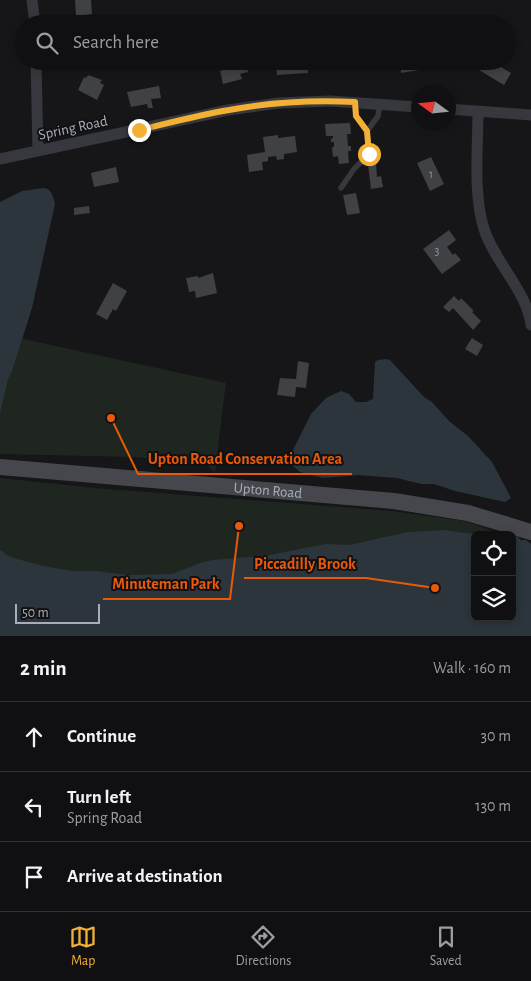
<!DOCTYPE html>
<meta charset="utf-8">
<style>
:root{--surface:#101012;--page:#1e1e20;--text:#f1f3f6;--muted:#9c9d9f;--line:#303032;--accent:#f2b134}
body{margin:0;font-family:"Alegreya Sans",sans-serif;background:var(--page);color:var(--text)}
.controls{position:absolute;right:15px;bottom:15px;display:grid;overflow:hidden;border-radius:8px;box-shadow:0 2px 8px #0003}
.controls button{width:45px;height:45px;display:grid;place-items:center;padding:0;border:0;border-bottom:1px solid var(--line);background:var(--surface);color:var(--text);font:25px sans-serif}
.compass{position:absolute;left:411px;top:85px;width:45px;height:45px;border-radius:50%;background:var(--surface);box-shadow:0 2px 8px #0003;rotate:285deg}
.scale{position:absolute;left:15px;bottom:12px;width:85px;box-sizing:border-box;padding-left:5px;border:2px solid #a8adb8;border-top:0;font-size:14px;line-height:18px;white-space:nowrap;color:#a8adb8;-webkit-text-stroke:4px #111113;paint-order:stroke}
.stop{position:absolute;width:15px;height:15px;margin:-11px;border:4px solid #f2b134;border-radius:50%;background:#fff}
.stop.end{background:#f2b134;border-color:#fff;box-shadow:0 1px 5px #0008}
.list{margin:0;padding:0;list-style:none}
h2{display:flex;justify-content:space-between;align-items:center;height:65px;margin:0;padding:0 20px;font-size:21px}
h2 small{font-size:16px;font-weight:400;color:var(--muted)}
.list li{display:grid;grid-template-columns:32px 1fr auto;gap:15px;align-items:center;box-sizing:border-box;height:70px;padding:0 20px;border-top:1px solid var(--line)}
.list b{display:block;font-size:19px;white-space:nowrap}
.list p{margin:0;font-size:16px;white-space:nowrap;color:var(--muted)}
.list em{font-size:16px;font-style:normal;color:var(--muted)}
.icon{flex:none;width:28px;height:28px;fill:none;stroke:currentColor;stroke-width:2;stroke-linecap:round;stroke-linejoin:round}
.map{position:relative;flex:none;width:531px;height:636px;overflow:hidden}
.search{position:absolute;background:var(--surface);box-shadow:0 2px 8px #0003;left:15px;right:15px;top:15px;height:55px;display:flex;align-items:center;gap:12px;box-sizing:border-box;padding:0 18px;border-radius:28px;color:var(--muted);font-size:19px}
.sheet{height:275px;background:var(--surface)}
nav{display:flex;justify-content:space-around;align-items:center;box-sizing:border-box;height:70px;border-top:1px solid var(--line);background:var(--surface);font-size:14px;color:var(--muted)}
nav a{display:grid;justify-items:center;gap:2px}
nav .on{color:var(--accent)}
.map>svg:first-child{display:block}
.green{fill:#1e261f}
.water{fill:#2c353c}
.building{fill:#404145}
.lines{fill:none;stroke-linecap:round;stroke-linejoin:round}
.lane{stroke:#37383d;stroke-width:5.5}
.street{stroke:#37383d;stroke-width:11}
.secondary{stroke:#45474d;stroke-width:16}
.route{stroke:#f2b134;stroke-width:6}
.labels{text-anchor:middle;dominant-baseline:central;stroke-width:4;stroke-linejoin:round;paint-order:stroke}
.number-label{font-size:12px;fill:#8e929b}
.street-label{font-size:15px;fill:#a8adb8;stroke:#111113}
.leader{fill:none;stroke:#e8590c;stroke-width:2}
.callout-dot{fill:#e8590c;stroke:#111113;stroke-width:2}
.callout-label{font-size:16px;text-anchor:middle;font-weight:bold;fill:#e8590c;stroke:#111113;stroke-width:4;stroke-linejoin:round;paint-order:stroke}
</style>
<div class="map">
<svg width="531" height="636" viewBox="0 0 531 636">
<rect width="100%" height="100%" fill="#161618"/>
<!-- green -->
<path class="green" d="M 0,314 L 19,338 L 226,383 L 215,472 L 207,465 L 135,457 L 0,454 Z
M 0,478 L 95,488 L 391,511 L 465,521 L 499,533 L 466,533 L 445,530 L 475,617 L 512,617 L 531,636 L 0,636 Z"/>
<!-- water -->
<path class="water" d="M 44,188 C 52,189 53,197 55,204 L 32,308 L 12,371 L 8,379 L 0,413 L 0,202 L 22,191 Z
M 386,359 L 390,360 L 424,397 L 432,402 L 449,421 L 468,436 L 492,462 L 511,498 L 505,502 L 455,491 L 434,484 L 421,484 L 397,478 L 358,475 L 323,478 L 300,472 L 292,465 L 290,456 L 311,414 L 326,398 L 341,391 L 349,394 L 356,402 L 366,402 L 373,399 L 375,362 L 378,360 Z
M 445,530 L 466,533 L 509,535 L 475,535 L 475,617 L 512,617 L 512,535 L 518,537 L 521,540 L 526,540 L 531,544 L 531,636 L 0,636 L 0,550 L 10,557 L 43,566 L 72,571 L 96,571 L 128,575 L 172,574 L 200,563 L 212,560 L 270,555 L 325,544 L 349,545 L 408,532 Z"/>
<!-- building -->
<path class="building" d="M 75,0 L 91,0 L 92,14 L 76,16 Z
M 276,61 L 307,61 L 308,73 L 277,75 Z
M 400,61 L 418,61 L 419,70 L 401,73 Z
M 485,61 L 491,61 L 511,73 L 504,85 L 479,70 Z
M 246,64 L 248,72 L 240,74 L 242,79 L 223,84 L 220,71 Z
M 88,75 L 102,80 L 100,83 L 104,85 L 97,100 L 78,90 L 84,77 L 86,78 Z
M 159,86 L 161,98 L 151,99 L 153,108 L 148,108 L 147,104 L 131,107 L 127,92 Z
M 350,123 L 351,134 L 347,134 L 348,146 L 351,146 L 351,151 L 348,151 L 349,163 L 339,164 L 338,156 L 333,157 L 332,147 L 334,147 L 334,142 L 331,142 L 331,139 L 333,138 L 333,136 L 326,136 L 325,124 Z
M 278,135 L 278,138 L 295,136 L 297,152 L 284,154 L 284,159 L 277,160 L 276,156 L 268,157 L 268,161 L 262,162 L 263,170 L 249,172 L 247,155 L 265,152 L 263,137 Z
M 431,157 L 444,184 L 430,191 L 417,163 Z
M 376,164 L 377,177 L 381,176 L 383,187 L 371,189 L 368,165 Z
M 116,167 L 119,182 L 94,187 L 91,173 Z
M 356,193 L 360,213 L 347,215 L 343,195 Z
M 89,206 L 90,213 L 74,215 L 74,208 Z
M 449,230 L 456,240 L 447,247 L 453,255 L 455,253 L 461,260 L 442,274 L 423,249 Z
M 213,273 L 217,293 L 196,298 L 195,291 L 189,292 L 186,278 L 198,276 L 198,278 Z
M 113,283 L 127,291 L 116,311 L 113,309 L 107,320 L 96,314 Z
M 454,296 L 459,301 L 461,298 L 474,311 L 472,312 L 481,321 L 473,330 L 453,308 L 449,312 L 443,307 Z
M 472,338 L 483,345 L 477,356 L 465,349 Z
M 298,361 L 309,363 L 306,388 L 296,387 L 295,397 L 277,395 L 280,378 L 296,379 Z"/>
<g class="lines">
<!-- lane -->
<path class="lane" d="M 355,102 L 356,116 L 367,131 L 378,116 L 380,104
M 341,188 L 354,169 L 369,154 L 367,131"/>
<!-- street -->
<path class="street" d="M 32,0 L 35,24
M 36,61 L 38,151
M 448,109 L 531,115
M 478,111 C 478,148 473,195 484,229 C 495,263 527,291 531,325
M 0,159 L 228,110 L 279,103 L 330,101 L 418,107"/>
<!-- secondary -->
<path class="secondary" id="s1" d="M 0,467 L 394,501 L 468,513 L 531,532"/>
</g>
<g class="lines">
<!-- route -->
<path class="route" d="M 139,130 C 169,123 199,115 229,110 C 271,102 313,100 355,102 L 356,116 L 367,131 L 369,154"/>
</g>
<g class="labels">
<!-- number labels -->
<g class="number-label">
<text x="431" y="174">1</text>
<text x="437" y="251">3</text>
</g>
<!-- street labels -->
<g class="street-label">
<text transform="translate(73 128) rotate(-12)">Spring Road</text>
<text stroke="none"><textPath href="#s1" startOffset="269">Upton Road</textPath></text>
</g>
</g>
<!-- callouts -->
<path class="leader" d="M111 418L138 474H352M435 588L366 578H244M239 526L230 599H103"/>
<g class="callout-dot">
<circle cx="111" cy="418" r="5"/>
<circle cx="435" cy="588" r="5"/>
<circle cx="239" cy="526" r="5"/>
</g>
<g class="callout-label">
<text x="245" y="464">Upton Road Conservation Area</text>
<text x="305" y="569">Piccadilly Brook</text>
<text x="166" y="589">Minuteman Park</text>
</g>
</svg>
<div class="controls">
<button><svg class="icon" aria-label="locate" viewBox="0 0 24 24"><circle cx="12" cy="12" r="6"/><path d="M12 2v4M12 18v4M2 12h4M18 12h4"/></svg></button>
<button><svg class="icon" aria-label="layers" viewBox="0 0 24 24"><path d="M12 4l9 5-9 5-9-5zM3 14l9 5 9-5"/></svg></button>
</div>
<svg class="compass" viewBox="-18 -18 36 36"><path d="M0-13l5 13h-10z" fill="#e53935"/><path d="M0 13l5-13h-10z" fill="#9c9d9f"/></svg>
<div class="scale">50 m</div>
<div class="stop" style="left:369px;top:154px"></div>
<div class="stop end" style="left:139px;top:130px"></div>
<div class="search"><svg class="icon" aria-label="search" viewBox="0 0 24 24"><circle cx="10" cy="10" r="6"/><path d="M15 15l6 6"/></svg>Search here</div>
</div>
<section class="sheet">
<h2>2 min<small>Walk · 160 m</small></h2>
<ul class="list">
<li><svg class="icon" aria-label="ahead" viewBox="0 0 24 24"><path d="M12 20V5M6 11l6-6 6 6"/></svg><div><b>Continue</b></div><em>30 m</em></li>
<li><svg class="icon" aria-label="left" viewBox="0 0 24 24"><path d="M17 20v-9H6M10 6l-5 5 5 5"/></svg><div><b>Turn left</b><p>Spring Road</p></div><em>130 m</em></li>
<li><svg class="icon" aria-label="arrive" viewBox="0 0 24 24"><path d="M6 21V4h12l-3 4 3 4H6"/></svg><div><b>Arrive at destination</b></div></li>
</ul>
</section>
<nav>
<a class="on"><svg class="icon" aria-label="map" viewBox="0 0 24 24"><path d="M3 6l6-2 6 2 6-2v14l-6 2-6-2-6 2zM9 4v14M15 6v14"/></svg>Map</a>
<a><svg class="icon" aria-label="directions" viewBox="0 0 24 24"><path d="M12 3l9 9-9 9-9-9zM9 14v-3h6M13 9l2 2-2 2"/></svg>Directions</a>
<a><svg class="icon" aria-label="saved" viewBox="0 0 24 24"><path d="M7 4h10v16l-5-4-5 4z"/></svg>Saved</a>
</nav>
